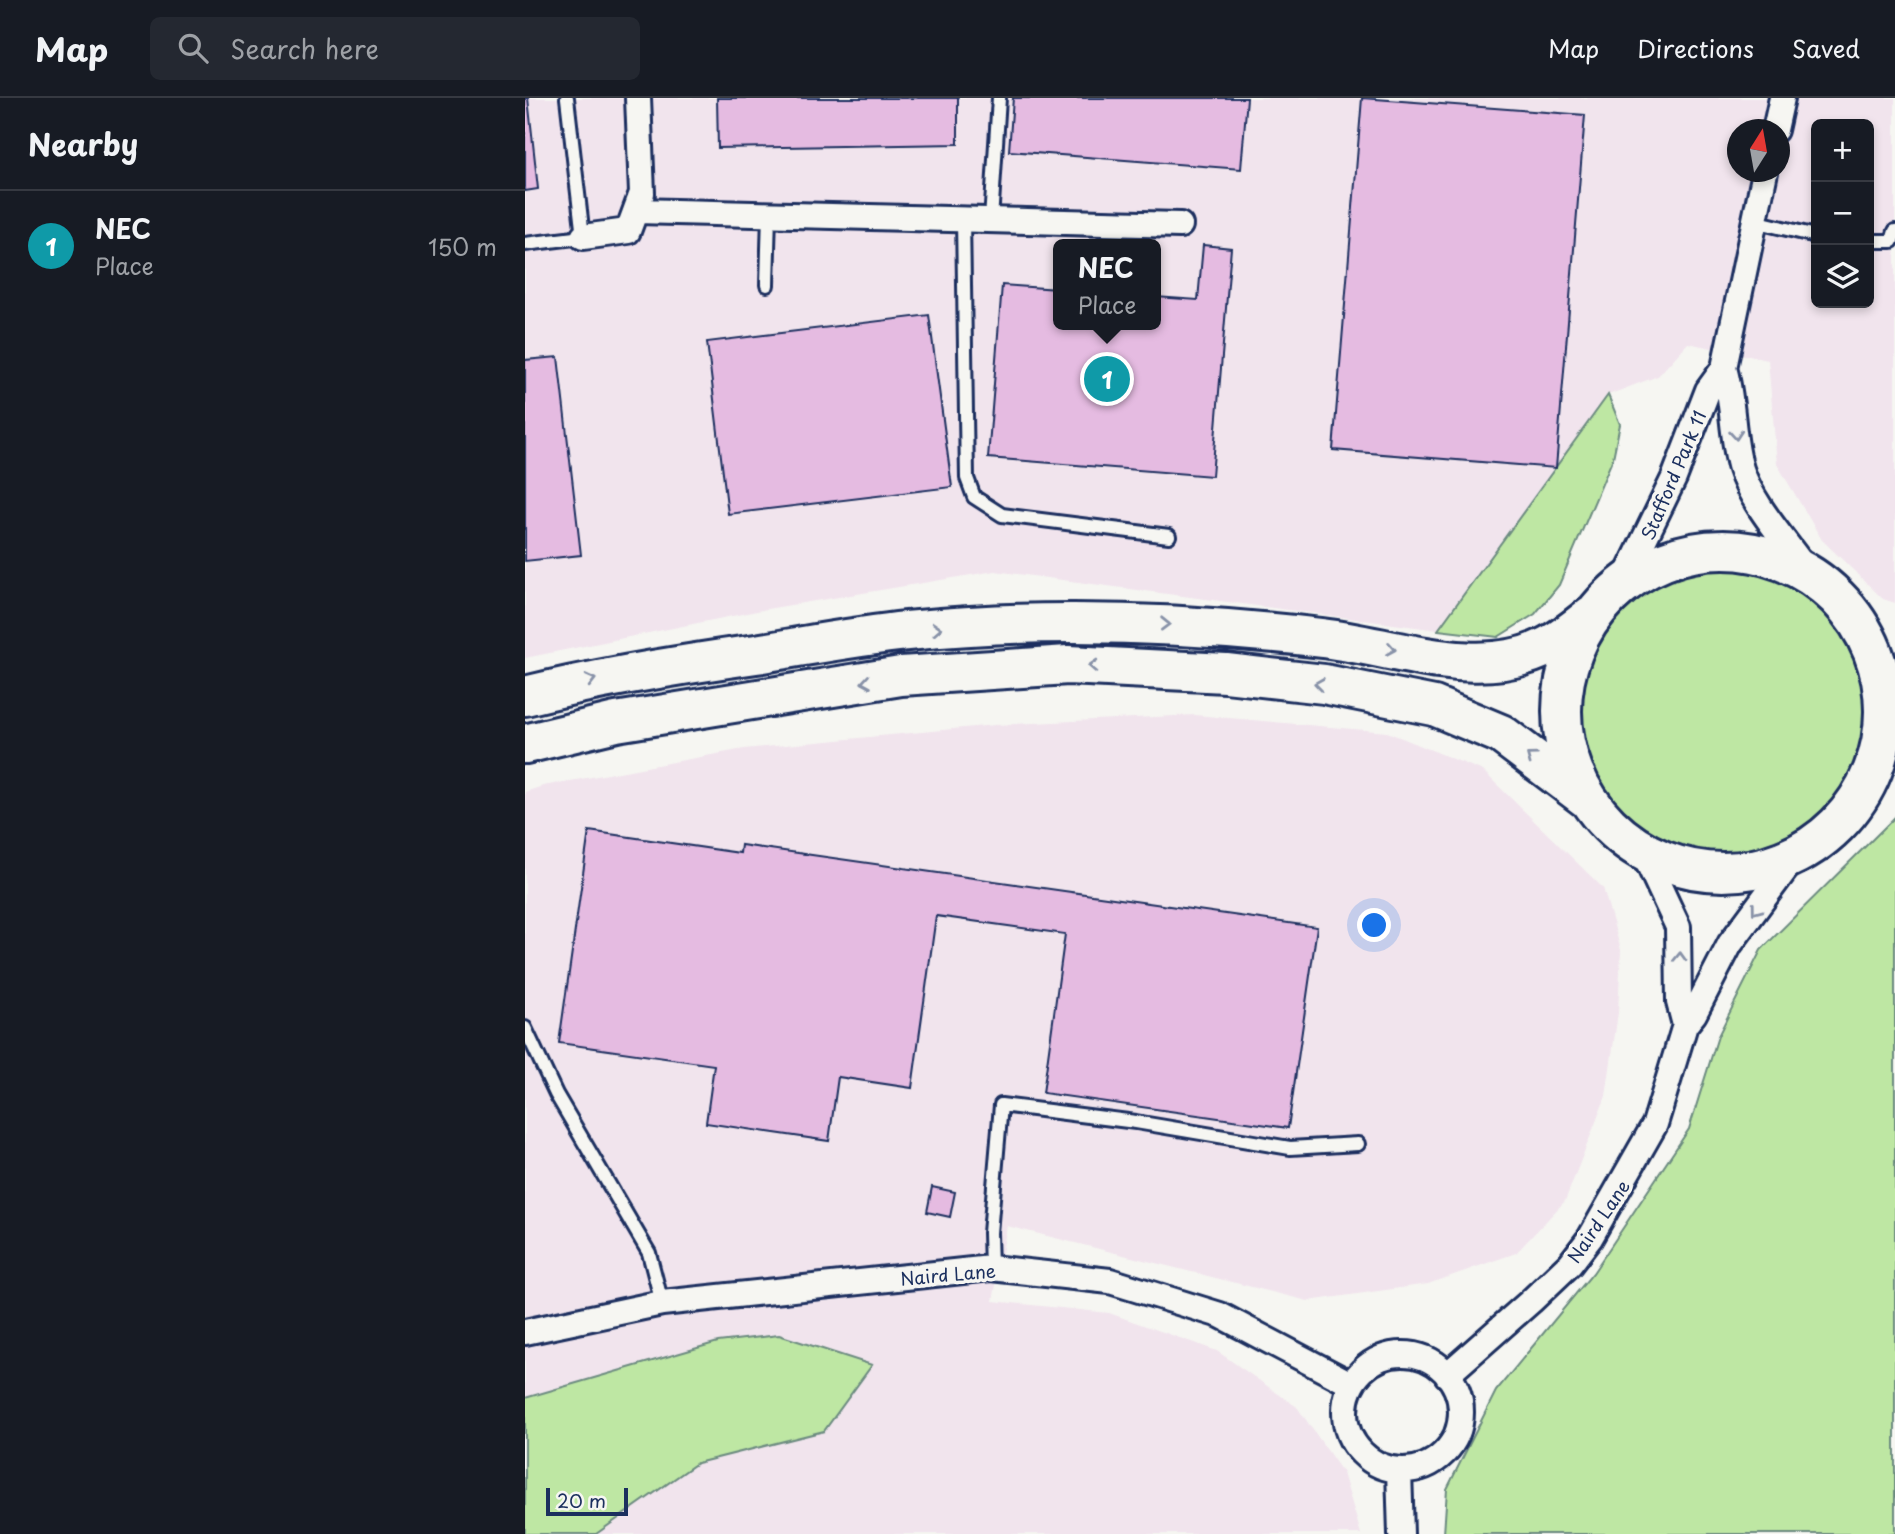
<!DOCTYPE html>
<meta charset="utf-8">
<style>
:root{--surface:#171b24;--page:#242831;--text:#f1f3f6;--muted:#9ea1a6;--line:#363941;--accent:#919bb2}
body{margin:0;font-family:"Playpen Sans",sans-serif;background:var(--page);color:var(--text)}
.controls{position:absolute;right:21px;top:21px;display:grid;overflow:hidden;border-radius:10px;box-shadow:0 4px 10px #0003}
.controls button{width:63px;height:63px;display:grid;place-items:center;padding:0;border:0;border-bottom:2px solid var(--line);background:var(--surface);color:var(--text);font:35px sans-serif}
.compass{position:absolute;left:1202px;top:21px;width:63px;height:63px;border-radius:50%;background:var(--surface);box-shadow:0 4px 10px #0003;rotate:11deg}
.scale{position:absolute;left:21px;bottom:18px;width:82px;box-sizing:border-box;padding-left:7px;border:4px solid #1b2f5e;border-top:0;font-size:19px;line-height:24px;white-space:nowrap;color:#1b2f5e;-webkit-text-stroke:5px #f6f6f2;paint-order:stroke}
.you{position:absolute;left:850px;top:828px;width:24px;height:24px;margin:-18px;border:5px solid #fff;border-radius:50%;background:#1a73e8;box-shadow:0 0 0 10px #1a73e833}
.badge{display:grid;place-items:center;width:46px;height:46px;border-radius:50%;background:var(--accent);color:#fff;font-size:23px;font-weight:700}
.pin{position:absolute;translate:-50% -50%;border:4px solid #fff;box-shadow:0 2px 7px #0006}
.popup{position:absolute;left:528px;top:141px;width:108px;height:91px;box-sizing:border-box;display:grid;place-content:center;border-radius:10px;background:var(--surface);filter:drop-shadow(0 2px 5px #0005);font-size:23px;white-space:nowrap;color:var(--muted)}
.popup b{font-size:26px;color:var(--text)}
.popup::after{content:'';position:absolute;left:50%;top:100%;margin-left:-14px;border:14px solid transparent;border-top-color:var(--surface)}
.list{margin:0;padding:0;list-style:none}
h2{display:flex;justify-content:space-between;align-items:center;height:91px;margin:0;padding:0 28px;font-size:30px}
h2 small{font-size:23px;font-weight:400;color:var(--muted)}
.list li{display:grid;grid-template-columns:46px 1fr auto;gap:21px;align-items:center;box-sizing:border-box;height:112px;padding:0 28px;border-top:2px solid var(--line)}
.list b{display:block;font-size:26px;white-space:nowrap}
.list p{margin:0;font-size:23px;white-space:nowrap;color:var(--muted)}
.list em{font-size:23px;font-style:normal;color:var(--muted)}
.icon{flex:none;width:38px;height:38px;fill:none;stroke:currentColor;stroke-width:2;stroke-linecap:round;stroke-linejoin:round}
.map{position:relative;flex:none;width:1370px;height:1436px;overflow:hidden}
header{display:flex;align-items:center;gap:42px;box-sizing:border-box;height:98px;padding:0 35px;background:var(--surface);border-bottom:2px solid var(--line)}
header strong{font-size:33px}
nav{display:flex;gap:38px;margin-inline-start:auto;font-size:24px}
.search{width:490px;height:63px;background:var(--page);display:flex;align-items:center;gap:18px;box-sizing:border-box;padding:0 24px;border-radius:10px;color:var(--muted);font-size:26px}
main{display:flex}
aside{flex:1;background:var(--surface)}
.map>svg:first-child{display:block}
.built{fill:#f1e4ed;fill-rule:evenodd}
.green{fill:#bee7a3;stroke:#6c8b80;stroke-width:2}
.building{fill:#e5bbe1;stroke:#1b2f5e;stroke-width:2}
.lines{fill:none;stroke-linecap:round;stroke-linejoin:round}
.lane-casing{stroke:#1b2f5e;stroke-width:18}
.street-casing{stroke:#1b2f5e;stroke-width:30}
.highway-casing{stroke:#1b2f5e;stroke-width:44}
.lane{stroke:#f6f6f2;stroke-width:12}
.street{stroke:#f6f6f2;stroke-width:24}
.highway{stroke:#f6f6f2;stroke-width:38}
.oneway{stroke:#8892a8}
.labels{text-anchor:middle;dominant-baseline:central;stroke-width:7;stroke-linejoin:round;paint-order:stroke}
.street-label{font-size:18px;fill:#1b2f5e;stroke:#f6f6f2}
</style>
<header>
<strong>Map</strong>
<div class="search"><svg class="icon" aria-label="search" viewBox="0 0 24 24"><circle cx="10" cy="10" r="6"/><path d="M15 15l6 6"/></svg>Search here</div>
<nav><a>Map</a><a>Directions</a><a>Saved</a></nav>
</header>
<main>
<aside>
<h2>Nearby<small></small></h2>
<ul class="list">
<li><span class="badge" style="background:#0f9aa8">1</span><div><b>NEC</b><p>Place</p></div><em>150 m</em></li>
</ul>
</aside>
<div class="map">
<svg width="1370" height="1436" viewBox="0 0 1370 1436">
<rect width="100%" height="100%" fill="#f6f6f2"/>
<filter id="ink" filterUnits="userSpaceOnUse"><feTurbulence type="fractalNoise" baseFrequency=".0143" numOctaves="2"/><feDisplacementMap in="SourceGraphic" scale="14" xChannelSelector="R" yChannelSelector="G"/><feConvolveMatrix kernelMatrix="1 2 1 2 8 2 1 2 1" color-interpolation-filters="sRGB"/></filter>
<g filter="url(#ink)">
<!-- built -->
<path class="built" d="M 0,0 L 1370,0 L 1370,505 L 1358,501 L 1297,442 L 1252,366 L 1243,262 L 1163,245 L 1133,278 L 1083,297 L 913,532 L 470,473 L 242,511 L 0,560 ZM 1291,26 L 1344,26 L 1344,205 L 1291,205 ZM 1212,32 L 1254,32 L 1254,74 L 1212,74 ZM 533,146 L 631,146 L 631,227 L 533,227 Z
M 670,617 L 862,634 L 958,673 L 1078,790 L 1096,852 L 1093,915 L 1081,998 L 1040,1103 L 991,1155 L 903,1186 L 783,1203 L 482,1128 L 468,1203 L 584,1215 L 692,1253 L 772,1309 L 818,1375 L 836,1436 L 0,1436 L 0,694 L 18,688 L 219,651 L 470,627 Z"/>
<!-- green -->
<path class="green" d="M 1083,297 L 1095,326 L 1088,360 L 1034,487 L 1010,516 L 973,539 L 913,532 Z
M1054 613a144 144 0 1 1 288 0a144 144 0 1 1-288 0Z
M 1370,719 L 1370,1436 L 919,1436 L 922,1391 L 971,1293 L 1068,1175 L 1164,1031 L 1193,938 L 1236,852 Z
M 254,1237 L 347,1267 L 299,1333 L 172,1365 L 71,1436 L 0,1436 L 0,1300 L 193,1244 Z"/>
<!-- building -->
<path class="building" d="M 0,0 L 3,0 L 13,91 L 0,93 Z
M 192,0 L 433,0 L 433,46 L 193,50 Z
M 488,0 L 722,0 L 716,71 L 484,53 Z
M 837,0 L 1060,17 L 1031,370 L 808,352 Z
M 678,147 L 706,150 L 687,378 L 463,360 L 477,187 L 533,191 L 533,227 L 631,227 L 631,199 L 673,202 Z
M 404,217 L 427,389 L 203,416 L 182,244 Z
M 33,259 L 56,457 L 0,463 L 0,262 Z
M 64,733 L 215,755 L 216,747 L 792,829 L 763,1030 L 518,995 L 540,836 L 411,818 L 387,990 L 313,979 L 304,1043 L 181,1025 L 189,967 L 34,945 Z
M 407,1089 L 430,1094 L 425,1119 L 402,1114 Z"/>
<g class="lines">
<!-- lane casing -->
<g class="lane-casing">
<path id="lane" d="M 438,121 L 442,380 L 449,399 L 477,417 L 644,438
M 466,122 L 474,0
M 1229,123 L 1291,138
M 1344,143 L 1367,143 L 1370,133
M 0,146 L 58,139 L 42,0
M 242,187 L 244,116
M 0,930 L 31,996 L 124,1155 L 137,1205
M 466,1170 L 465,1135 L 476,1007 L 611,1024 L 765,1050 L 833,1046"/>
</g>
<!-- street casing -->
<g class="street-casing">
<path id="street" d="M 1250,32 L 1257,0
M 112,113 L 655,127
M 58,139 L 103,133 L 117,95 L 113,0
M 1199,270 C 1209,303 1206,338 1216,371 C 1227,407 1262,444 1283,475
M 1098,485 L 1149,380 L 1183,292 L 1199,270 L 1240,74
M 1118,754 L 1153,829 L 1154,904 L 1160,927
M 0,1234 L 137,1205 L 466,1170 L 585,1183 L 695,1217 L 826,1286
M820 1314a58 58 0 1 1 116 0a58 58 0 1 1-116 0Z
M 922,1277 L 1006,1203 L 1045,1166 L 1065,1140 L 1130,1026 L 1160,927 L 1169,916 L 1205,846 L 1271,757
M 874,1372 L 876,1436"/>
</g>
<!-- highway casing -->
<g class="highway-casing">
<path id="highway" d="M1037 613a161 161 0 1 1 322 0a161 161 0 1 1-322 0Z
M 0,598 C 77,579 153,567 231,556 C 281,548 332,538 382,533 C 521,519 659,524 797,540 C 868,548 955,584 1023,548 C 1039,540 1053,528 1067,517
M 0,646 L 91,624 L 376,578 L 543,567 L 701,575 L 799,586 L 909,608 L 976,636 L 1061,700"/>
</g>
<!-- lane -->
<use href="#lane" class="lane"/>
<!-- street -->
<use href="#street" class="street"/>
<!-- highway -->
<use href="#highway" class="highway"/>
</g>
<!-- one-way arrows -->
<defs><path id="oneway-chevron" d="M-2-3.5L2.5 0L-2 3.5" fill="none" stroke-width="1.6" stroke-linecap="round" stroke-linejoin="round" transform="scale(1.75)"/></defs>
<g class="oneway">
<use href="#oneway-chevron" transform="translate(1211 337) rotate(85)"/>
<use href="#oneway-chevron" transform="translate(640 526) rotate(1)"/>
<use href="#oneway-chevron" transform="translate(412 531) rotate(-3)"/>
<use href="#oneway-chevron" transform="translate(866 551) rotate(10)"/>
<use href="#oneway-chevron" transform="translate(568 568) rotate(-177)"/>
<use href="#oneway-chevron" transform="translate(66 582) rotate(-14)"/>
<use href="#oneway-chevron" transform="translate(341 584) rotate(171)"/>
<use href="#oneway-chevron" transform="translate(794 586) rotate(-172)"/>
<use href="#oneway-chevron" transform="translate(1006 659) rotate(-143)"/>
<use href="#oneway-chevron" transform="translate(1231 812) rotate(127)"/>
<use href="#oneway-chevron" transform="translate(1155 859) rotate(-88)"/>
</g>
</g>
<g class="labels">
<!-- street labels -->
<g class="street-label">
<text transform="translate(1148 377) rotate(-67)">Stafford Park 11</text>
<text transform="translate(1073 1123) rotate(-56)">Naird Lane</text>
<text transform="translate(423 1176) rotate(-5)">Naird Lane</text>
</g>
</g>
</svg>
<div class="controls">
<button>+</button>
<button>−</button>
<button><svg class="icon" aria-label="layers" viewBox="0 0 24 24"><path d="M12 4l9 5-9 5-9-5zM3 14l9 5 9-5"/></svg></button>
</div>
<svg class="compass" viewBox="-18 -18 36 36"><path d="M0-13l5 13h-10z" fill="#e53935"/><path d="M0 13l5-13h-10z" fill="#9ea1a6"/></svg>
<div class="scale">20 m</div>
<div class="you"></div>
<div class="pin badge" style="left:582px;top:281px;background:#0f9aa8">1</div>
<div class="popup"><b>NEC</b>Place</div>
</div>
</main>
